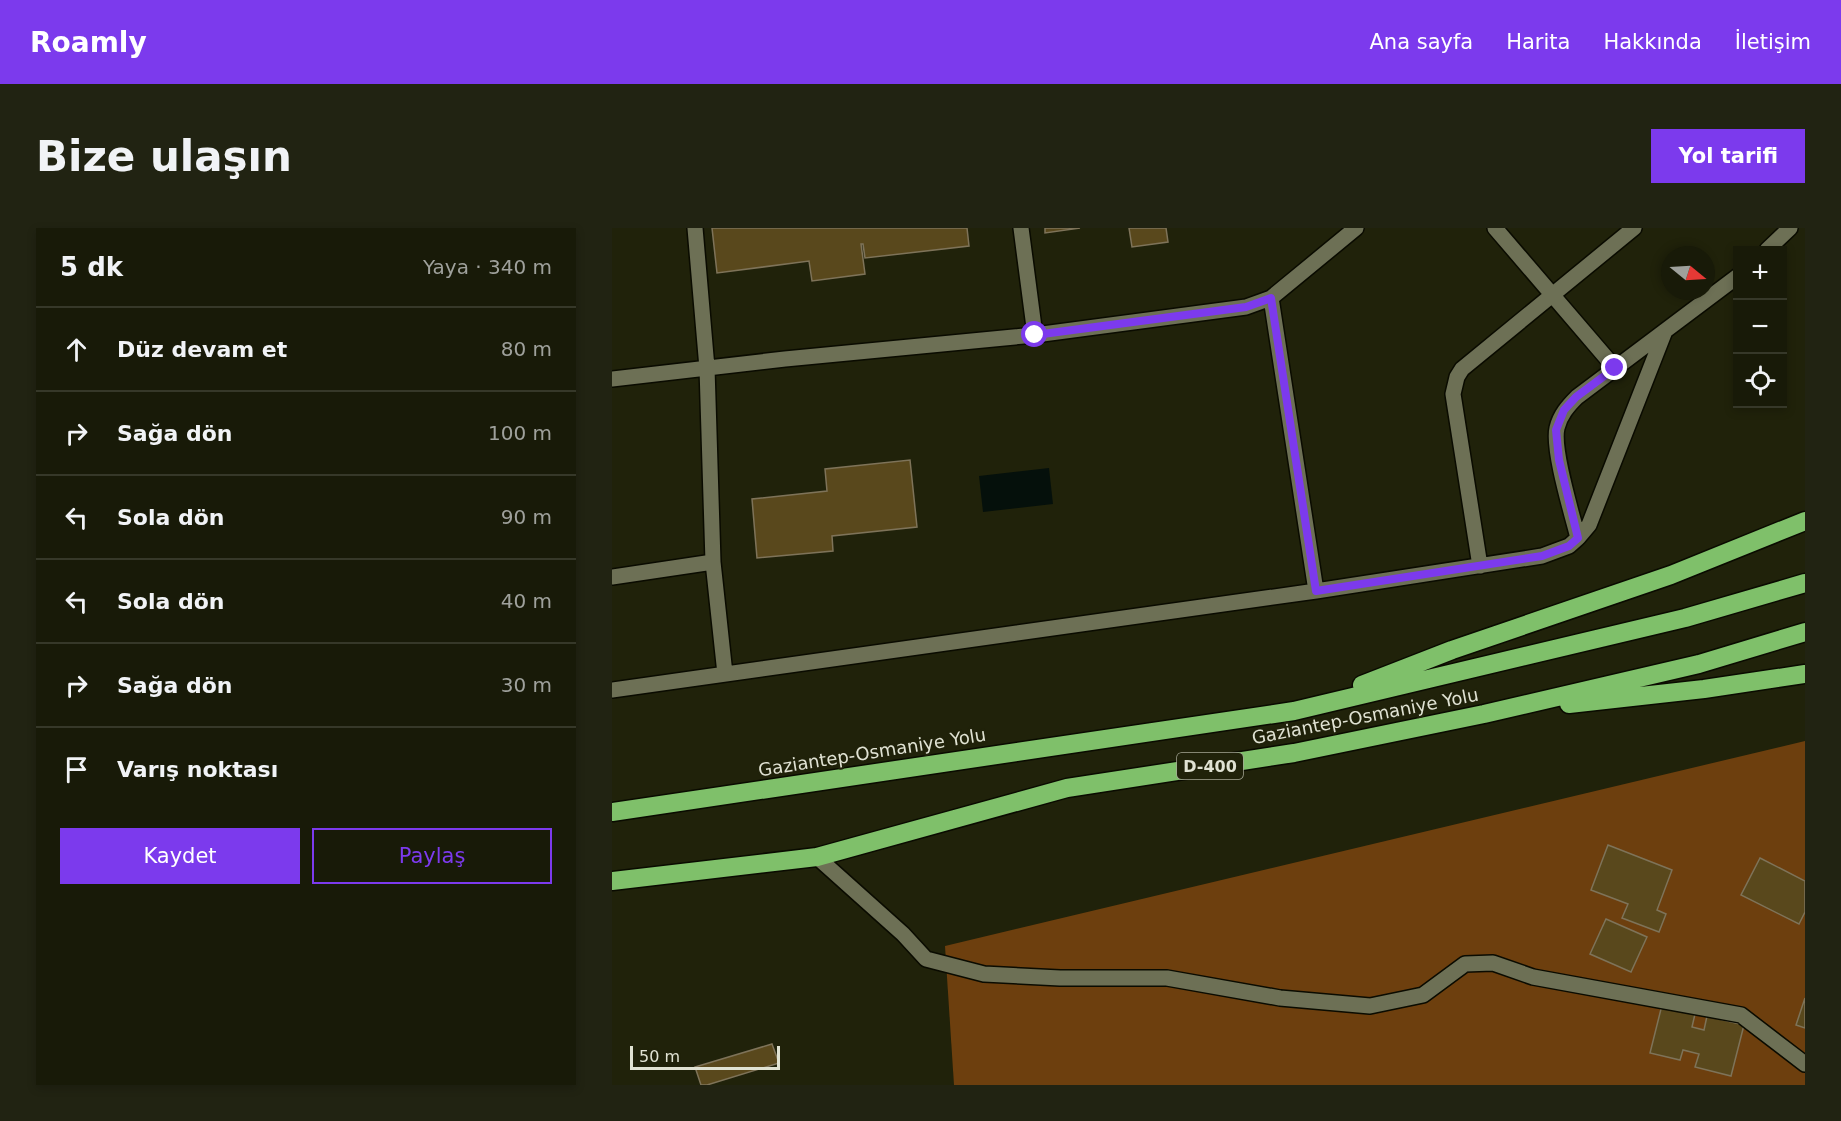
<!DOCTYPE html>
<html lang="tr">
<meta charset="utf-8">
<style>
:root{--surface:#181a08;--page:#212312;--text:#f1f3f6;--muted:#9fa19c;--line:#363829;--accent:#7c3aed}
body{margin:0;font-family:"DejaVu Sans",sans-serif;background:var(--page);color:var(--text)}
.controls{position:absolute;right:18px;top:18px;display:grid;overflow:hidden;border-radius:0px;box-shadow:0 3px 9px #0003}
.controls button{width:54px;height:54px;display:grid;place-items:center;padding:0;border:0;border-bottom:2px solid var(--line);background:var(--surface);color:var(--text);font:30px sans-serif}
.compass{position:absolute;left:1049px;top:18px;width:54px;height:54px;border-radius:50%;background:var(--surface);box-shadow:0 3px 9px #0003;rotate:108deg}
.scale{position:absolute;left:18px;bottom:15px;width:150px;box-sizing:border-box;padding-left:6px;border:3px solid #e0e2d3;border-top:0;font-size:16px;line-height:21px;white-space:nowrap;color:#e0e2d3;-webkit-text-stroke:4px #20220a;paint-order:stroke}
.stop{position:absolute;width:18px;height:18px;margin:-14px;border:4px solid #7c3aed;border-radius:50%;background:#fff}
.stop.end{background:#7c3aed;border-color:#fff;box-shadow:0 2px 6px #0008}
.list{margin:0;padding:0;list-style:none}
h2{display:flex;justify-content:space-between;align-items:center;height:78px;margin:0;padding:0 24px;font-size:26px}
h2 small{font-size:20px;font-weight:400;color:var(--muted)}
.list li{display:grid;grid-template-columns:39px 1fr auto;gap:18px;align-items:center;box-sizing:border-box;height:84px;padding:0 24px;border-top:2px solid var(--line)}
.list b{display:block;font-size:22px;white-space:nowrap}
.list em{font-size:20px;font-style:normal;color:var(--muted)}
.actions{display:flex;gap:12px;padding:18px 24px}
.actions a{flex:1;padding:14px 0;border:2px solid var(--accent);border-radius:0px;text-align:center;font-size:21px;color:var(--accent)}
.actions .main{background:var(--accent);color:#fff}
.icon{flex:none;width:33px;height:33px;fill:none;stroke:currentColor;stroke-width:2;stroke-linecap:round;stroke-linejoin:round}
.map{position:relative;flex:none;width:1193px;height:857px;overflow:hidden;border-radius:0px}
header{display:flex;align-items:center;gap:36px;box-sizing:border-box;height:84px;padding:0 30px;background:var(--accent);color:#fff}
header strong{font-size:28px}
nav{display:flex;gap:33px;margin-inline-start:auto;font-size:21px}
.intro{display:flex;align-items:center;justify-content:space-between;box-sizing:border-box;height:144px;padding:0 36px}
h1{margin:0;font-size:42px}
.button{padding:15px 27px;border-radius:0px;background:var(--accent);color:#fff;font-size:21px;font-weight:700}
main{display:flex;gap:36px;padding:0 36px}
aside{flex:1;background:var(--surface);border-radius:0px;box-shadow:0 3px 9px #0003}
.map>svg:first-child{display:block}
.forest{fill:#6d3f0e}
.water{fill:#05100b}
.building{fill:#59481c;stroke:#7e7359;stroke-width:1.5}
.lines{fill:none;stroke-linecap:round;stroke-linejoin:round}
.minor-casing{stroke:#0a0b00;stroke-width:18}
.highway-casing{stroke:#0a0b00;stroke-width:21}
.minor{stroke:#6d7055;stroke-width:15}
.highway{stroke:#7fc06a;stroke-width:18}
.route{stroke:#7c3aed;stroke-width:8}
.labels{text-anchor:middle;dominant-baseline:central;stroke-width:4.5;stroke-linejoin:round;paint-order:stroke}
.shield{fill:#20220a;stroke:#a6a897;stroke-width:1.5}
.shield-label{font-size:16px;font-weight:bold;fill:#e0e2d3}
.street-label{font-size:18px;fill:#e0e2d3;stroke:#20220a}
</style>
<header>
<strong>Roamly</strong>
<nav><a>Ana sayfa</a><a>Harita</a><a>Hakkında</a><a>İletişim</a></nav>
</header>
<div class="intro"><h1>Bize ulaşın</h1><a class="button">Yol tarifi</a></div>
<main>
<aside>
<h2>5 dk<small>Yaya · 340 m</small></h2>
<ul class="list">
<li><svg class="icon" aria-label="ahead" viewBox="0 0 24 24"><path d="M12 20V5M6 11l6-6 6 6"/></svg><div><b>Düz devam et</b></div><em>80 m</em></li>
<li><svg class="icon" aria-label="right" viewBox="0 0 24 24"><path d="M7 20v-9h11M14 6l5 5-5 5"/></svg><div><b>Sağa dön</b></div><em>100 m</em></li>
<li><svg class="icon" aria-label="left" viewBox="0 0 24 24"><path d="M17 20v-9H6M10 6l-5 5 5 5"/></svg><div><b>Sola dön</b></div><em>90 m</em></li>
<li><svg class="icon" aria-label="left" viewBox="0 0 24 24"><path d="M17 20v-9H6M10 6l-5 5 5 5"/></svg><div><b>Sola dön</b></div><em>40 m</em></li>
<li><svg class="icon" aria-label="right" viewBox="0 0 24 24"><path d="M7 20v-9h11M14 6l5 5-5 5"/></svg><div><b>Sağa dön</b></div><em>30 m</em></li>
<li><svg class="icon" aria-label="arrive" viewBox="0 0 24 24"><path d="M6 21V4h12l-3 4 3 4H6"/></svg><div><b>Varış noktası</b></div></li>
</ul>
<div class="actions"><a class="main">Kaydet</a><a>Paylaş</a></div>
</aside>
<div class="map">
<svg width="1193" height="857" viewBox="0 0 1193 857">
<rect width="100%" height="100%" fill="#20220a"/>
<!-- forest -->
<path class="forest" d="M 1193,513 L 1193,857 L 342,857 L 333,718 Z"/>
<!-- water -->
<path class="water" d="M 437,240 L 441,276 L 371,284 L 367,248 Z"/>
<!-- building -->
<path class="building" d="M 100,0 L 355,0 L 357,18 L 253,30 L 251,16 L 249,16 L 253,46 L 200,53 L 197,33 L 105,45 Z
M 433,0 L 468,0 L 433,5 Z
M 517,0 L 554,0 L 556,14 L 520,19 Z
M 298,232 L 305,299 L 220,308 L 221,323 L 145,330 L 140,271 L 215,263 L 213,241 Z
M 996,617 L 1060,642 L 1045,682 L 1054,686 L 1047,704 L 1010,690 L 1016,676 L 979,662 Z
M 1148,630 L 1193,653 L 1193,684 L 1187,696 L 1129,667 Z
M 994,691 L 1035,709 L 1019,744 L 978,726 Z
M 1193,770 L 1193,800 L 1184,797 Z
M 1050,777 L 1083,786 L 1080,799 L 1092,802 L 1095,788 L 1132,797 L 1119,848 L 1083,839 L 1087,826 L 1071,822 L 1068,832 L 1038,825 Z
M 160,816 L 167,835 L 95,857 L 89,857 L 83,839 Z"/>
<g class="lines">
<!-- minor casing -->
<g class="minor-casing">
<path id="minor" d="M 83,0 L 95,140 L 101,334 L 113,446
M 883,0 L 1003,140
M 1155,22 L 1178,0
M 423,107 L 634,79 L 659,70 L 744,0
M 0,151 L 173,131 L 423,107 L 409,0
M 966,310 L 977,297 L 1053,103
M 868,338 L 841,166 L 845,149 L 850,141 L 1022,0
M 0,349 L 101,334
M 704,363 L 930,328 L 957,318 L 966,310 C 960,286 940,221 945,200 C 948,187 956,178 965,169 L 1126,48
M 0,462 L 704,363 L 659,70
M 205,629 L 291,706 L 314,731 L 372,746 L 448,750 L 555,750 L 668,770 L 758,778 L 811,767 L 853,736 L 881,735 L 921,749 L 1129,787 L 1193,836"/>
</g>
<!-- highway casing -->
<g class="highway-casing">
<path id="highway" d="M 750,457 L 840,422 L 1059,347 L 1193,293
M 957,476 L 1092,461 L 1193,446
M 0,584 L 682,483 L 1073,390 L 1193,355
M 0,653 L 205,629 L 455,560 L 682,525 L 872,486 L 1087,436 L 1193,404"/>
</g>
<!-- minor -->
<use href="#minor" class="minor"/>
<!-- highway -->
<use href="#highway" class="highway"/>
</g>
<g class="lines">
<!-- route -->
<path class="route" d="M 423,107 L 634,79 L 659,70 L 704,363 L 930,328 L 957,318 L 966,310 L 947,232 L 944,202 L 952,182 L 964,169 L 1003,140"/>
</g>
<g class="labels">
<!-- shield labels -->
<rect class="shield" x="565" y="525" width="66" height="26" rx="4.5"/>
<g class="shield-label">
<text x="598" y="538">D-400</text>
</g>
<!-- street labels -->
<g class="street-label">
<text transform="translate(753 488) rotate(-11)">Gaziantep-Osmaniye Yolu</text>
<text transform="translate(260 524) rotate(-9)">Gaziantep-Osmaniye Yolu</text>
</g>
</g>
</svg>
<div class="controls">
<button>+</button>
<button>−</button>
<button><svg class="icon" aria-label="locate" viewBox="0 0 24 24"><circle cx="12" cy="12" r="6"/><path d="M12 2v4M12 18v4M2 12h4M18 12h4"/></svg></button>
</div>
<svg class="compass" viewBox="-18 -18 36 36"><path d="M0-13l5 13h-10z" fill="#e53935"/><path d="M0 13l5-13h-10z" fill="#9fa19c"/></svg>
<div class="scale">50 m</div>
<div class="stop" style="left:423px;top:107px"></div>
<div class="stop end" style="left:1003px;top:140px"></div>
</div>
</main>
